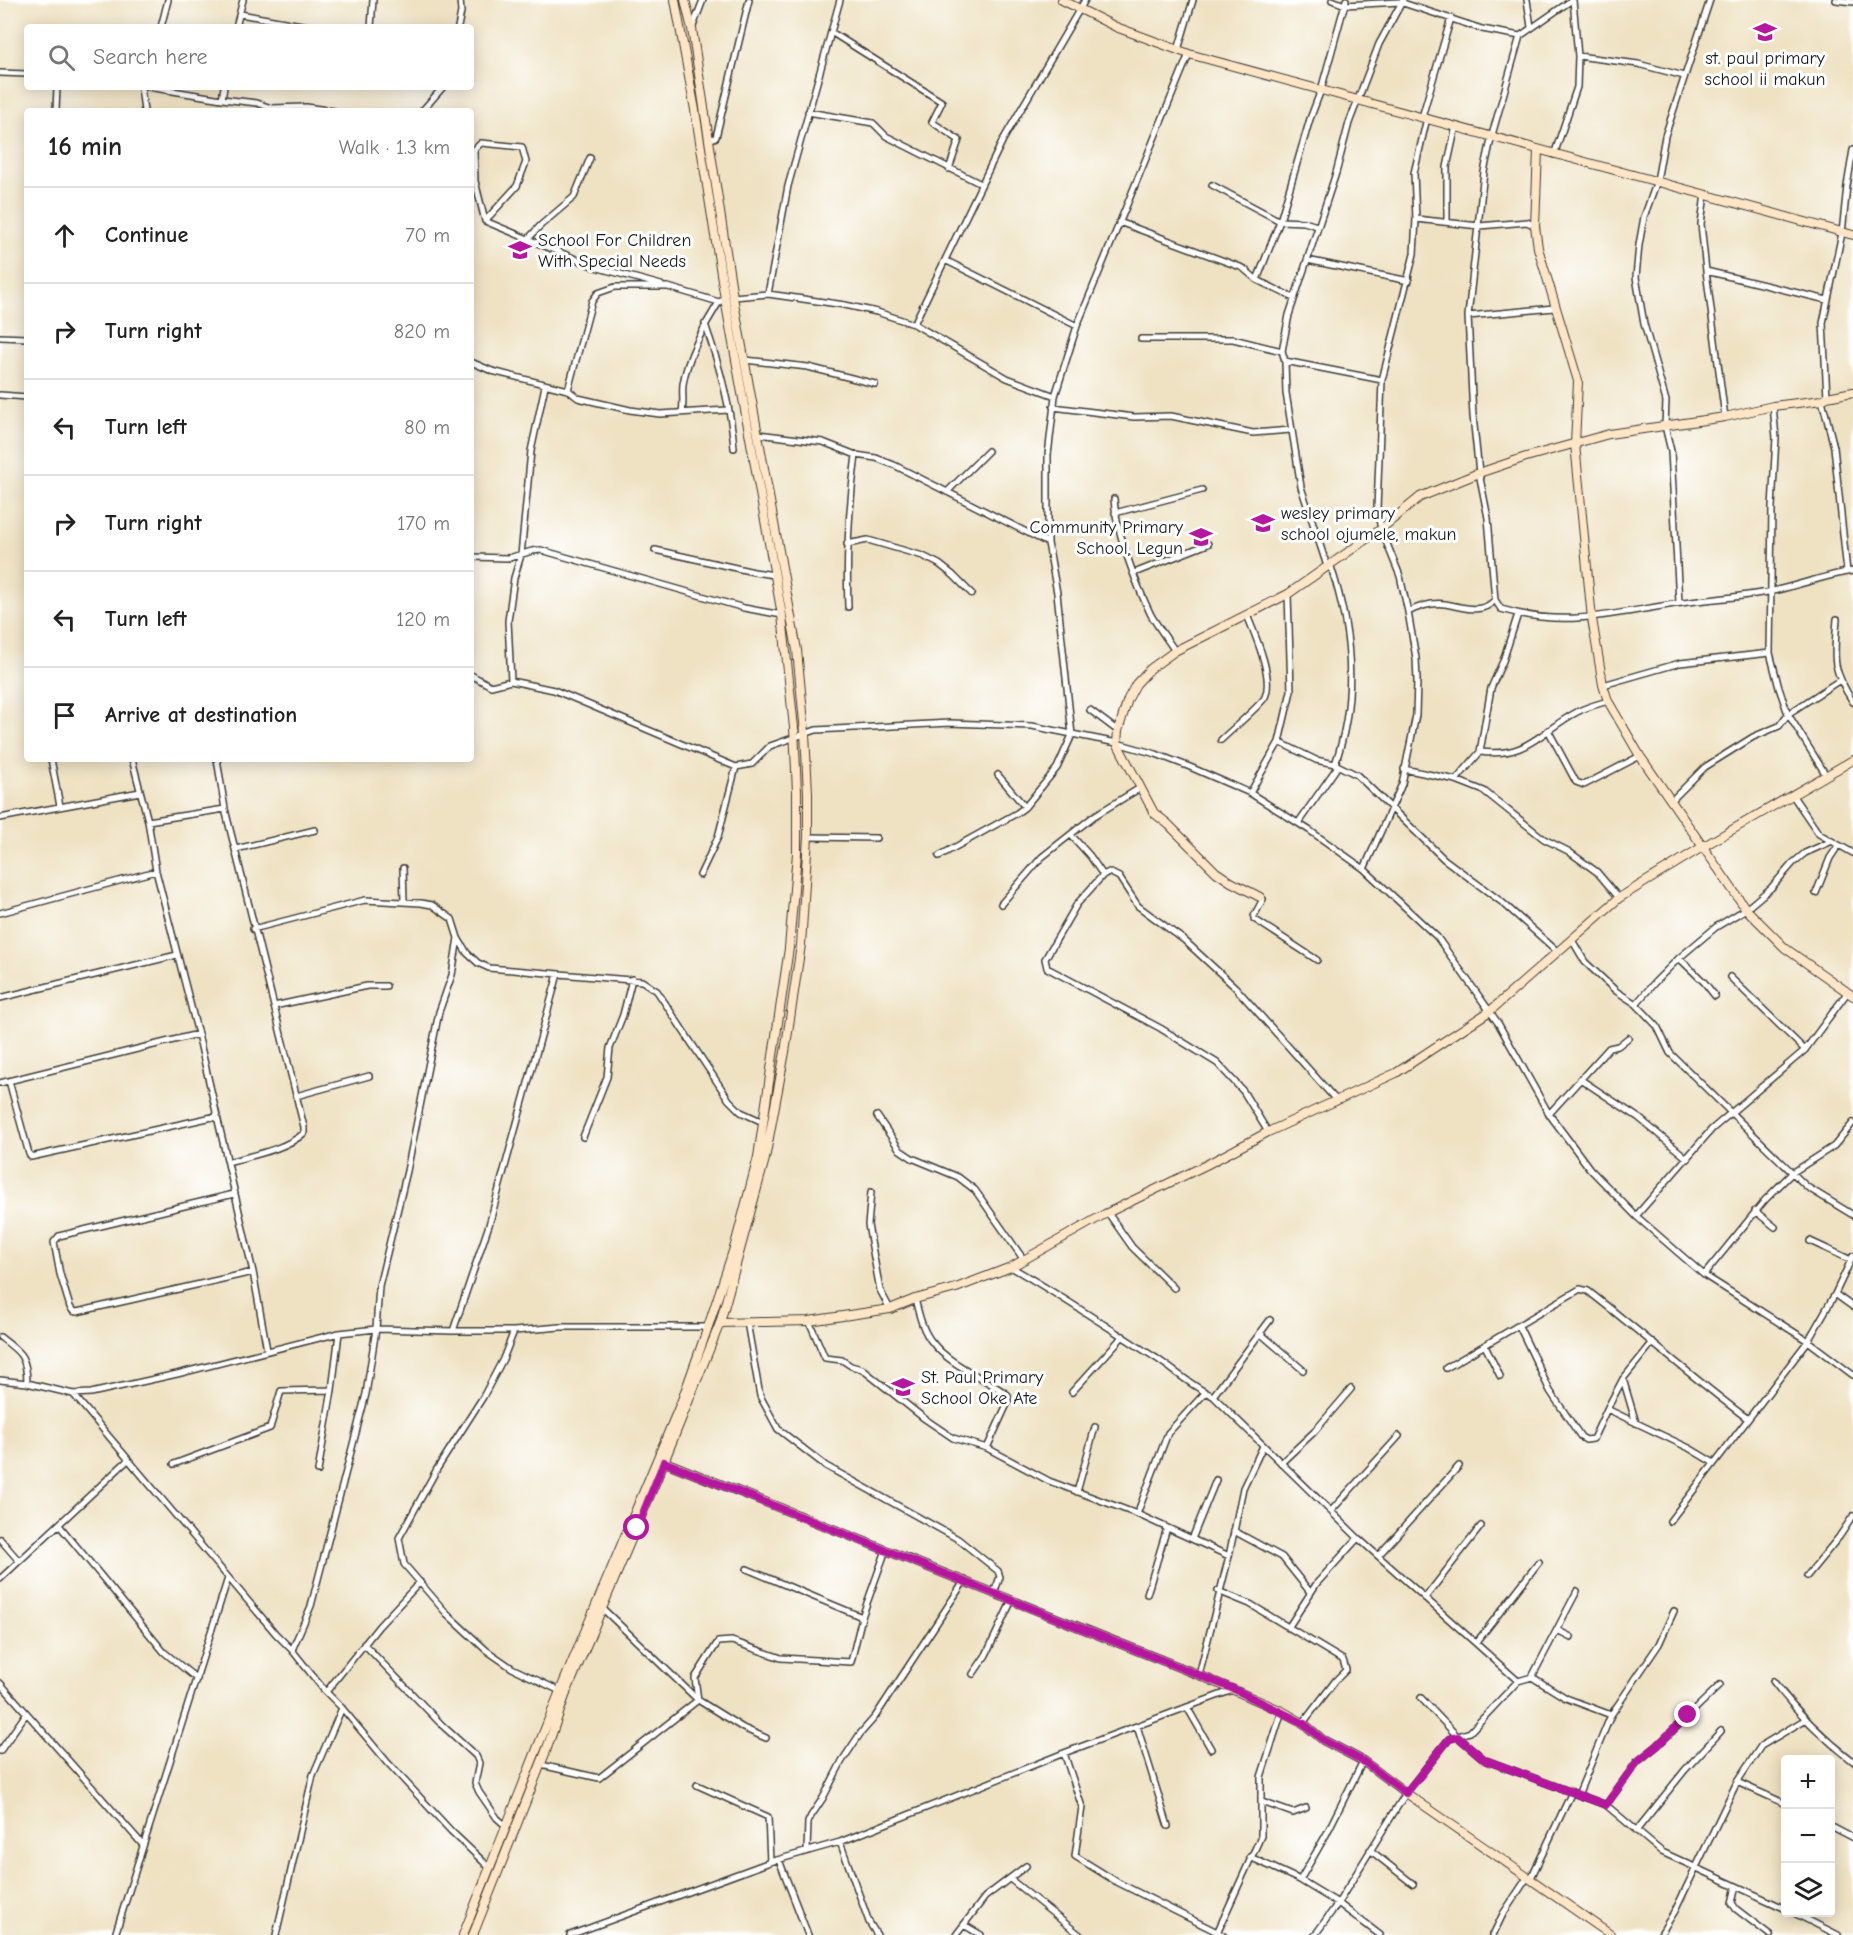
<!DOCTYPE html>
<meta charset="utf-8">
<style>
:root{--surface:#fff;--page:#f6f6f6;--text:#222;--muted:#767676;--line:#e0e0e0}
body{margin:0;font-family:"Comic Neue",sans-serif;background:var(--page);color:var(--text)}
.controls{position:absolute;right:18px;bottom:18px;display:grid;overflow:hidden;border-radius:6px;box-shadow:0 3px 15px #0003}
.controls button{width:54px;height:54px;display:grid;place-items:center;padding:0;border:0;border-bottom:2px solid var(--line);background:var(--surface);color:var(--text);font:30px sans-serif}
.stop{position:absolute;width:18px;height:18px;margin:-14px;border:4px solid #b5179e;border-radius:50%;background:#fff}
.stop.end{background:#b5179e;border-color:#fff;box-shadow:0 2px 6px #0008}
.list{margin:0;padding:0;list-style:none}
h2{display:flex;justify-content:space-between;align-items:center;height:78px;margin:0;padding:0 24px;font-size:26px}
h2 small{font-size:20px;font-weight:400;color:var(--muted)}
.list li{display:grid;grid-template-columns:39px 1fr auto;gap:18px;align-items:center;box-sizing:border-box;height:96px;padding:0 24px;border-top:2px solid var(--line)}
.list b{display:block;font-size:22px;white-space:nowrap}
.list em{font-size:20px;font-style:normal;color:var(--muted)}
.icon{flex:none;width:33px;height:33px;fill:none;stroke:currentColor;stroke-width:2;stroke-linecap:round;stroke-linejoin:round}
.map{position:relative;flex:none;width:1853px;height:1935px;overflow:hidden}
.search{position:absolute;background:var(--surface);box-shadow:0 3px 15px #0003;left:24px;top:24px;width:450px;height:66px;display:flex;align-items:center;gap:15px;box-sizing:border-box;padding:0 21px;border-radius:6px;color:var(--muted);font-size:22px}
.panel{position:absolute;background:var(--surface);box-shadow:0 3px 15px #0003;left:24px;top:108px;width:450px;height:654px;border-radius:6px}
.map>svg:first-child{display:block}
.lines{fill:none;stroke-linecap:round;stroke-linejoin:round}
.street-casing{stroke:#3c3a35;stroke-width:8}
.secondary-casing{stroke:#3c3a35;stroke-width:10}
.street{stroke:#fff;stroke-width:5}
.secondary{stroke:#fee5c5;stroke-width:8}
.route{stroke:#b5179e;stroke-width:8}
.labels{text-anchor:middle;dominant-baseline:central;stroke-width:6;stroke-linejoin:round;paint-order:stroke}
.poi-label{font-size:18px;fill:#1c1c1c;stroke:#fff;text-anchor:start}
</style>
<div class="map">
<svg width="1853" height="1935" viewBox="0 0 1853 1935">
<rect width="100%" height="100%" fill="#fff"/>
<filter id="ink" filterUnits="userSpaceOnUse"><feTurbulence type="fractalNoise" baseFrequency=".0167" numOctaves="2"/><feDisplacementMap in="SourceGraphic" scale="12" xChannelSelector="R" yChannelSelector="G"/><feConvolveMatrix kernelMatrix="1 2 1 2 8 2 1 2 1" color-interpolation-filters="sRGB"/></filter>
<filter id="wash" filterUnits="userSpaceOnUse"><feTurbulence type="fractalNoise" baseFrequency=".008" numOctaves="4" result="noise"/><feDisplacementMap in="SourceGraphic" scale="24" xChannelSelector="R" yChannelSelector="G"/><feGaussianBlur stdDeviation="1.35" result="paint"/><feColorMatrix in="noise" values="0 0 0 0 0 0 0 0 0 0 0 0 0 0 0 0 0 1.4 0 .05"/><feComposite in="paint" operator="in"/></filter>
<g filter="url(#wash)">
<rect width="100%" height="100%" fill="#efe2c3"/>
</g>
<g filter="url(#ink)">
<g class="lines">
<!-- street casing -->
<g class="street-casing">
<path id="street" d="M 1332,0 L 1345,5 L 1400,2 L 1482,29 L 1520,36 L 1572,0
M 1527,0 L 1531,27
M 1836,0 L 1853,2
M 240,14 L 313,27
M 161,27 L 168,0
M 236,27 L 243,0
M 371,27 L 373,0
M 458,27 L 461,12 L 460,0
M 692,29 L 703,0
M 831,32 L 942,102 L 932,122 L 959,140 L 949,169
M 1520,36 L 1492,135 L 1484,172 L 1468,316 L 1473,416 L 1479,473 L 1488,518 L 1495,600 L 1501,609 C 1567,629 1617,612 1682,603 C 1712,599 1743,597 1773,591 C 1800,585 1826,575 1853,571
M 1178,50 L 1193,0
M 1578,56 L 1638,64 L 1684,76
M 0,73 L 27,74
M 141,87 L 144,111
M 148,87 L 222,99 L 257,103 L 271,108 L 306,107 L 334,111
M 222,99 L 224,87
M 56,111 L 57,87
M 422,111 L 443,87
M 808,112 L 873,123 L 886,136 L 981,184
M 1422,117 L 1451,18
M 709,140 L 716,137 L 749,0
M 481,143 L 522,147 L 526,162 L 517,186 L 485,221 L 475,181 L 474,150 Z
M 1554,155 L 1577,87 L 1578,56 L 1573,0
M 1212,185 L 1280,221 L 1304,222 L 1317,226
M 1705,194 L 1701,224 L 1706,271 L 1725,417
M 1416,219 L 1479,226 L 1527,222 L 1535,226
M 485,221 L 528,239 L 541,225 L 574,197 L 590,158
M 1119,222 L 1243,268 L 1257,280 L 1294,298
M 1447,222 L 1447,167 L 1456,126
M 528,239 L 595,267 L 661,285
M 945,260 L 1077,326
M 1307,260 L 1409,281
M 1706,271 L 1827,300
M 1257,280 L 1280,221 L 1310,119 L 1321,90 L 1346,0
M 768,294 L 788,186 L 840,0
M 733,297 L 768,294 L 845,305 L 877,312 L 914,324 L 1007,378 L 1055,396
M 1468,316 L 1554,308
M 705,324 C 719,364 731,406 734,448
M 914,324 L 1003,140 L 1085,0
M 0,337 L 27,338
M 1141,339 L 1233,339 L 1282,351
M 745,360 L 808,367 L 875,384
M 1285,361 L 1382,380
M 471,362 L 492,371 L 568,390 L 578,398 L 630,410 L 660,414 L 728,410
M 568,390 L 592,301 L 598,293 L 615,287 L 668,287 L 719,302
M 0,395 L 27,397
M 1827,397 L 1823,323 L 1842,233 L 1847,186 L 1853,150
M 1822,400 L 1834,447 L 1847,572
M 1773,406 L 1776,438 L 1772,507 L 1770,653 L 1779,688 L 1788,714 L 1826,775
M 1053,407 L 1134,417 L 1171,416 L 1253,433 L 1291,430
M 682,412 C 684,403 682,394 683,384 C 687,358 705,324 719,302 L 721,301
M 758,434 L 823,442 L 856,455 L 876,458 L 894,465 L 1048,543
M 947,492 L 988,451
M 1114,499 C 1116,532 1136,584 1151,615 C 1158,627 1167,639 1175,651
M 1115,513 L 1202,490
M 847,544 L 868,540 L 923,556 L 939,564 L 953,575 L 972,594
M 655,550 L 754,572 L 774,575
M 471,557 L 509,558 L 532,551 L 541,550 L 744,608 L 782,615
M 1330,564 C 1352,629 1358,698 1335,764
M 1327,566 L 1301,487 L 1286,393 L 1285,361 L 1282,351 L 1289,315 L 1336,173 L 1349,123 L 1379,44 L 1403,0
M 1134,573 L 1208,544
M 1679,603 L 1671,451 L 1665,426 L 1666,401 L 1644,324 L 1636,277 L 1639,245 L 1644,217 L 1657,181 L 1665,136 L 1710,0
M 848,607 C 846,555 849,506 856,455
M 1408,612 C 1420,606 1432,602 1445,604 C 1463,607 1481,615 1495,600
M 1837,619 C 1834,658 1831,668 1853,702
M 471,675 L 491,686 L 511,681 L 554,690 L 736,767 L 752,764 L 770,746 L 816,730 L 950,723 L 1032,726 L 1117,743 L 1156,754 L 1190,767 L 1250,793 L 1309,830 L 1364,869 L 1437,937 L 1498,1023 L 1549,1114 L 1590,1169 L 1636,1216 L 1704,1275 L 1808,1341 L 1853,1375
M 511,681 L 508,621 L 514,578 L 521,555 L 531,451 L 545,386
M 1603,685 L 1680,663 L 1770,653
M 1090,710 L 1118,731
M 1548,730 L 1576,782 L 1584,785 L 1640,756
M 1221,740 C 1229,732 1262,704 1265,697 C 1274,677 1255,635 1247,615
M 1279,742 L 1316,760 L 1335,764 L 1357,775 L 1444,859 L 1503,903 L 1558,952
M 1480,752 C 1528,758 1539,732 1577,712 C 1586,707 1598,704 1608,701
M 51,759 L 60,806
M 132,759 L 148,821 L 156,871 L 198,1034 L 253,1272 L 267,1350
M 217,759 L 225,809 L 304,1127 L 304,1133 C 287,1149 250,1156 228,1162
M 1404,769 L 1456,780 L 1484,791 L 1544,839 L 1568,851 L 1597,872 L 1619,898
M 998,775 L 1025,807
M 1456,780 L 1480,752 L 1491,688 L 1503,661 L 1518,614
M 1250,793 L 1279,742 L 1291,691 L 1288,594
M 1793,796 L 1819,834 L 1853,853
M 1672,800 L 1705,767 L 1753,737 L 1779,726 L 1788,714 L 1840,680
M 0,818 L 140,792
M 148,821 L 225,809
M 1298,823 L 1338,766
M 1071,835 L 1090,856 L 1103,875
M 808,837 L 876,838
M 236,849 L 315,830
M 939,856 L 1017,813 L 1025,807 L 1057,768 L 1072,735 L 1057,593 L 1048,543 L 1048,455 L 1055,396 L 1077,326 L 1189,54
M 403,868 L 404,901
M 1364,869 L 1402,784 L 1416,715 L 1417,681 L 1416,658 L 1408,612 L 1400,576 L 1381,529 L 1377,509 L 1382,380 L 1414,254 L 1416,219 L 1414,173 L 1427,118
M 700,875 L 718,837 L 736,767
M 1816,893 L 1830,858 L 1838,846
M 1260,897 L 1263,899 L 1254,916 L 1254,919 L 1317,960
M 1001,904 L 1042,857 L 1094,816 L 1140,788
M 0,913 L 156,871
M 253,929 L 365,900 L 421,903 L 432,905 L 452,919 L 458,938 L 467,953 L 478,963 L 489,968 L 642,981 L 657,991 L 729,1100 L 741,1112 L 763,1122
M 1572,940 L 1585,962 L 1616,991 L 1636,1004 L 1657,1026 L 1670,1053 L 1807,1187 L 1853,1215
M 1679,958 L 1704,982 L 1715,996
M 1730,977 L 1805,1050
M 0,998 L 177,955
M 1636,1004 L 1655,982 L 1679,958 L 1716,927 L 1746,909 L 1771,888 L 1793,863 L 1805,853 L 1830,842
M 274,1006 L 367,986 L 386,986
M 1580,1079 L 1639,1118 L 1688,1159
M 9,1081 L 29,1154 L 31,1157 L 217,1116
M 0,1083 L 198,1034
M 296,1096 L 369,1076
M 1549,1114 L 1609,1048 L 1618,1046 L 1628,1038
M 877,1116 L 900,1150 L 912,1158 L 958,1177 L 975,1190 L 1024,1260
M 1268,1132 L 1243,1091 L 1217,1063 L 1160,1028 L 1047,968 L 1045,959 L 1077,904 L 1103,875 L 1109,872 L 1119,877 L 1138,906 L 1184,940 L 1235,987 L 1337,1101
M 583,1137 L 607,1077 L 610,1048 L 623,1015 L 632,979
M 871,1192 L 868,1225 L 880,1290 L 890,1309
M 234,1194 L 59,1236 L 54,1242 L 60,1274 L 70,1307 L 73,1311 L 77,1312 L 253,1272
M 1755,1211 L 1775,1227
M 1108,1213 L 1132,1247 L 1174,1288
M 1636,1216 L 1712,1129 L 1805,1050 L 1847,993
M 1810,1241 L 1851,1260
M 1011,1267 C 1060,1295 1107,1327 1156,1358 C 1174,1370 1193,1387 1213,1396 L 1358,1538 L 1518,1681
M 1704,1275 L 1765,1200 L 1792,1173 L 1834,1146 L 1853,1123
M 1835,1294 L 1853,1307
M 915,1299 C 919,1314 922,1330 932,1342 C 949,1365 985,1378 1008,1395 L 1008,1402 L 987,1448
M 809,1321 L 825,1358 L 842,1360 L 851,1366 L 862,1369 L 925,1419 L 953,1438 L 987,1448 L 1049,1481 L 1137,1514 L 1229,1556
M 747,1322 L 760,1396 L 778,1429 L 826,1466 L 958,1539 L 998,1571 L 1000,1577 L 994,1593
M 1519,1326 L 1550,1391 L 1581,1437 L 1586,1440 L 1593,1439 L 1607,1409 L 1689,1448 L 1714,1463
M 453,1331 L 489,1225 L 558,974
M 514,1331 L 503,1359 L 483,1397 L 437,1469 L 399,1538 L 404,1564 L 447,1614 L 486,1650 L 512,1668 L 560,1691
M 1260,1333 L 1303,1370
M 0,1337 C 20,1352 27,1356 27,1383
M 1485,1346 L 1500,1376
M 1446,1368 L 1580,1289 L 1588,1291 C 1642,1333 1693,1378 1748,1419
M 1623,1379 L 1636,1423
M 0,1380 L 27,1383 L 73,1394 L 91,1393 L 177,1374 L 339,1333 L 376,1329 L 453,1331 L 514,1331 L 560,1327 L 708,1327
M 1072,1392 L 1123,1336
M 73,1394 L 276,1634 L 292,1650 L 324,1690 L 342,1708 L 388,1763 L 451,1831 L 490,1868
M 1213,1396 L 1270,1320
M 1607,1409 L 1623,1379 L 1653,1342
M 1281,1463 L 1314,1432 L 1351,1389
M 174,1464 L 270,1428 L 281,1391 L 332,1390
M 318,1471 L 332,1390 L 339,1333
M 1077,1492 L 1095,1427
M 1331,1511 L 1399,1436
M 1137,1514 L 1168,1433 L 1205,1393
M 1670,1521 L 1808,1341 L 1835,1294 L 1853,1256
M 59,1525 L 164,1652 L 197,1679
M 1234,1531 L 1282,1557 L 1310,1592
M 0,1539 L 19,1561
M 1192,1539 L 1216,1480
M 1378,1556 L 1459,1466
M 747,1569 L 862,1617
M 1807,1576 L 1839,1537 L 1853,1516
M 0,1579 L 128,1460
M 1218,1591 L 1250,1604 L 1343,1660 L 1346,1670 L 1336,1680 L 1303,1723
M 1147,1594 L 1167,1528
M 1425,1598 L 1481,1526
M 602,1608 L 698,1700 L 743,1728 L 766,1738
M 1288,1628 L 1317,1583 L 1358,1538
M 1557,1630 L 1571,1637
M 1476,1643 L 1539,1562
M 364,1644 L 443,1726 L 476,1756 L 479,1763 L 475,1783 L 479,1792 L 497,1818 L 507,1827
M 292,1650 L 311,1606 L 366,1394 L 376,1329 L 379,1286 L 407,1171 L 439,1012 L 452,975 L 458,938
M 973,1674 L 986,1655 L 1012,1600
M 1199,1675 L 1229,1556 L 1243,1488 L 1263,1446
M 1532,1677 L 1566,1698 L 1611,1715
M 1773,1681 C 1796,1711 1823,1738 1853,1761
M 0,1683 L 143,1845
M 326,1692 L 379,1626 L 420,1582
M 1421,1698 L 1458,1737 L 1485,1760 L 1606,1805 L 1662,1852 L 1786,1909
M 698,1700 L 695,1678 L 718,1642 L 732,1641 L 781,1658 L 851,1662 L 862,1617 L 886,1550
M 1187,1707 L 1211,1749
M 1137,1726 L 1168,1826
M 0,1751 L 26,1714
M 1064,1753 L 1082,1807 L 1075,1856 L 1117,1882 L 1223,1935
M 541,1765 L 599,1778 L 698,1700
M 1737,1782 L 1786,1804
M 697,1785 L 768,1817 L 770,1862
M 1578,1795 L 1611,1715 L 1659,1644 L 1674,1611
M 1262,1802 L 1293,1813 L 1306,1808
M 1606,1805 L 1637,1762 L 1657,1746 L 1720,1685
M 1830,1826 L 1853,1838
M 1636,1831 L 1685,1770 L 1721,1731
M 840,1842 L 869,1922 L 877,1935
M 1370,1850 L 1413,1884
M 807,1851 L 808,1822 L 811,1816 L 823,1798 L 842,1761 L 860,1734 L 875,1717 L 965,1580
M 1250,1857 L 1300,1880 L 1338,1903 L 1380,1935
M 779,1860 L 808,1935
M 1010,1879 L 1080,1935
M 1300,1880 L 1326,1835 L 1363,1761
M 1530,1880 L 1572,1792
M 1736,1886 L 1732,1903 L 1736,1909 L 1770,1935
M 1792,1912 L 1838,1935
M 964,1925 L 981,1935
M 115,1935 L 228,1578
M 276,1935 L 313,1775 L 342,1708
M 570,1935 L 770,1862 L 840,1842 L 1064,1753 L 1233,1690
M 956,1935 L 985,1897 L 1026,1866
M 1216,1935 L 1261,1836 L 1261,1777 L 1282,1711
M 1315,1935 L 1338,1903 L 1406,1793 L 1449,1739 L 1470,1732 L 1518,1681 L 1532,1677 L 1577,1591
M 1493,1935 L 1503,1914 L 1527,1878
M 1660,1935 L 1675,1911 L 1737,1782 L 1761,1746 L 1806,1719"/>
</g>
<!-- secondary casing -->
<g class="secondary-casing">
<path id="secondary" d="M 1062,0 L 1116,27 L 1189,54 L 1853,235
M 1538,150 L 1535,226 L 1538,248 L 1578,381 L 1575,444 L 1592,619 L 1603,685 L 1608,701 L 1640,756 L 1746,909 L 1785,948 L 1853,996
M 1260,897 L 1231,882 L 1216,872 L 1168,824 L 1154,813 L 1117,743 L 1118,731 L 1128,699 L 1136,684 L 1150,669 L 1175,651 L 1288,594 L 1381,529 L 1420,497 L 1479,473 L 1526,457 L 1609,434 L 1725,417 L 1773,406 L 1822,400 L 1827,397 L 1853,392
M 720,1323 L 809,1321 L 890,1309 L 915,1299 L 956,1288 L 1011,1267 L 1105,1214 L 1206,1165 L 1268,1132 L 1396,1073 L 1490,1011 L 1619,898 L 1704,846 L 1853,760
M 660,1460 L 1199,1675 L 1282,1711 L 1303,1723 L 1323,1740 L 1363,1761 L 1406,1793 L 1611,1935
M 463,1935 L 560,1691 L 682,1400 L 708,1327 L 735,1245 L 758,1157 L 789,948 L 797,853 L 797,792 L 794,728 L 782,615 L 725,299 L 695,110 L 675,0
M 473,1935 L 546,1751 L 565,1696 L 664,1462 L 720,1323 L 765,1159 L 785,1052 L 801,945 L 808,837 L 808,793 L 805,733 L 797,650 L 733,297 L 692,29 L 685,0"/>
</g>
<!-- street -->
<use href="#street" class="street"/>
<!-- secondary -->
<use href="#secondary" class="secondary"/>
</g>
</g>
<g class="lines" filter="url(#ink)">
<!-- route -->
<path class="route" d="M 637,1528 L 664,1462 L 1234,1689 L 1303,1723 L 1323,1740 L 1363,1761 L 1406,1793 L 1449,1739 L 1458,1737 L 1485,1760 L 1606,1805 L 1637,1762 L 1657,1746 L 1688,1715"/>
</g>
<!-- icons -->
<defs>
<g id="school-bare" transform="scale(1.8)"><path d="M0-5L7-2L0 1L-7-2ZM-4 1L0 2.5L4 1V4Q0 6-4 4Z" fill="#b5179e" stroke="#fff" stroke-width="2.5" paint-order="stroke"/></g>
</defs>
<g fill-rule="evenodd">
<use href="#school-bare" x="1765" y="32"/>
<use href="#school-bare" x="520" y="250"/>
<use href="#school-bare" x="1263" y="523"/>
<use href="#school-bare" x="1201" y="537"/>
<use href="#school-bare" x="903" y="1387"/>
</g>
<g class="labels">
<!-- poi labels -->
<g class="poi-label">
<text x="1765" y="58" text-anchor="middle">st. paul primary<tspan x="1765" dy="21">school ii makun</tspan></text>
<text x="538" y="240">School For Children<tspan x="538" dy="21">With Special Needs</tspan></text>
<text x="1281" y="513">wesley primary<tspan x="1281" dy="21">school ojumele, makun</tspan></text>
<text x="1183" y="527" text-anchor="end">Community Primary<tspan x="1183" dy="21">School, Legun</tspan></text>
<text x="921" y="1377">St. Paul Primary<tspan x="921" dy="21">School Oke Ate</tspan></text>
</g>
</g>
</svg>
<div class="controls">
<button>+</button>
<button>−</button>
<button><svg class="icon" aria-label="layers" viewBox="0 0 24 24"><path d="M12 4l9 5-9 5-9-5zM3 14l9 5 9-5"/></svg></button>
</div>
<div class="stop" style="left:637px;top:1528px"></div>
<div class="stop end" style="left:1688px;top:1715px"></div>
<div class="search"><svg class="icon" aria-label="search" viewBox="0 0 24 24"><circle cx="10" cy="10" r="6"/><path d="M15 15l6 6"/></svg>Search here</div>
<section class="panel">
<h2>16 min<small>Walk · 1.3 km</small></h2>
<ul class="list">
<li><svg class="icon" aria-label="ahead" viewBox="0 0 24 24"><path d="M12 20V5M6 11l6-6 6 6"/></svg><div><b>Continue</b></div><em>70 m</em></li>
<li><svg class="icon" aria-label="right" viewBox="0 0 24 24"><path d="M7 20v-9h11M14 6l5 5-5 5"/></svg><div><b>Turn right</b></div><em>820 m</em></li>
<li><svg class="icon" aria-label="left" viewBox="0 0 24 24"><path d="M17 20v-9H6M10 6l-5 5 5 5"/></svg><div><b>Turn left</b></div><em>80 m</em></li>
<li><svg class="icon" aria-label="right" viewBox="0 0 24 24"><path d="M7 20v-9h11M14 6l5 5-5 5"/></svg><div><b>Turn right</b></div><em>170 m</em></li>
<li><svg class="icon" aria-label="left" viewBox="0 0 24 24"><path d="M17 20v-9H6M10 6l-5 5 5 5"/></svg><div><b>Turn left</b></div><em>120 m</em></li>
<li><svg class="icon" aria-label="arrive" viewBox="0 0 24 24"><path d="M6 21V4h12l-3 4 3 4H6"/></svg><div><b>Arrive at destination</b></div></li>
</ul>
</section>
</div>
